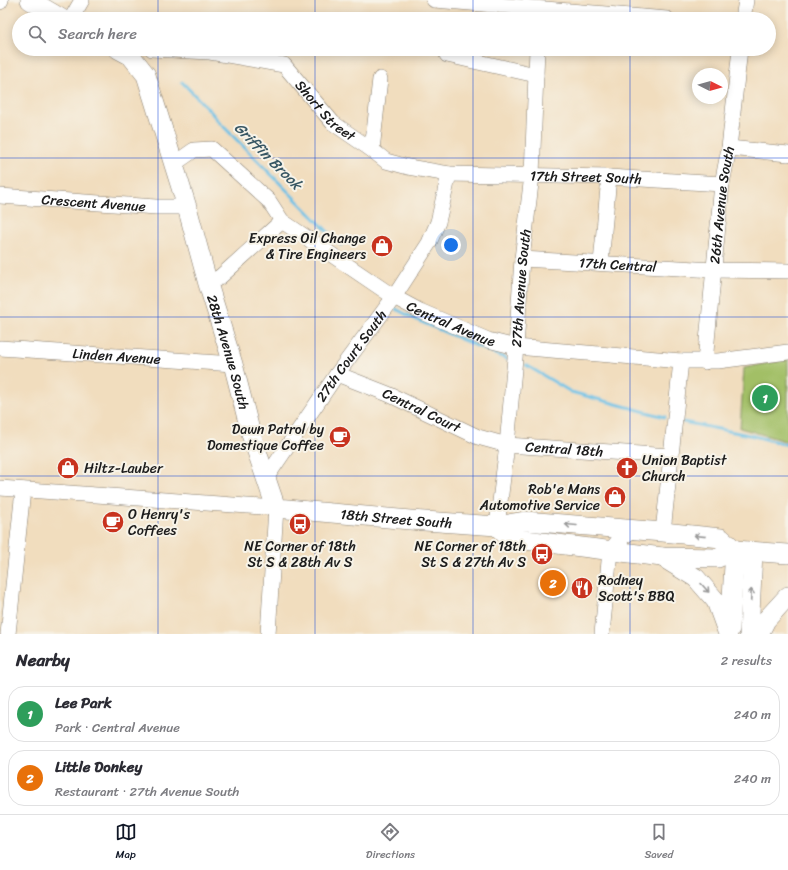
<!DOCTYPE html>
<meta charset="utf-8">
<style>
:root{--surface:#fff;--page:#f7f7f7;--text:#2b2b33;--muted:#7c7c81;--line:#e1e1e2;--accent:#111827}
body{margin:0;font-family:Sriracha,sans-serif;background:var(--page);color:var(--text)}
.compass{position:absolute;left:692px;top:68px;width:36px;height:36px;border-radius:50%;background:var(--surface);box-shadow:0 2px 10px #0003;rotate:95deg}
.you{position:absolute;left:451px;top:245px;width:14px;height:14px;margin:-10px;border:3px solid #fff;border-radius:50%;background:#1a73e8;box-shadow:0 0 0 6px #1a73e833}
.badge{display:grid;place-items:center;width:26px;height:26px;border-radius:50%;background:var(--accent);color:#fff;font-size:13px;font-weight:700}
.pin{position:absolute;translate:-50% -50%;border:2px solid #fff;box-shadow:0 1px 4px #0006}
.list{margin:0;padding:0;list-style:none}
h2{display:flex;justify-content:space-between;align-items:center;height:52px;margin:0;padding:0 16px;font-size:17px}
h2 small{font-size:13px;font-weight:400;color:var(--muted)}
.list li{display:grid;grid-template-columns:26px 1fr auto;gap:12px;align-items:center;box-sizing:border-box;height:56px;margin:0 8px 8px;padding:0 8px;border:1px solid var(--line);border-radius:16px}
.list b{display:block;font-size:15px;white-space:nowrap}
.list p{margin:0;font-size:13px;white-space:nowrap;color:var(--muted)}
.list em{font-size:13px;font-style:normal;color:var(--muted)}
.icon{flex:none;width:22px;height:22px;fill:none;stroke:currentColor;stroke-width:2;stroke-linecap:round;stroke-linejoin:round}
.map{position:relative;flex:none;width:788px;height:634px;overflow:hidden}
.search{position:absolute;background:var(--surface);box-shadow:0 2px 10px #0003;left:12px;right:12px;top:12px;height:44px;display:flex;align-items:center;gap:10px;box-sizing:border-box;padding:0 14px;border-radius:22px;color:var(--muted);font-size:15px}
.sheet{height:180px;background:var(--surface)}
nav{display:flex;justify-content:space-around;align-items:center;box-sizing:border-box;height:56px;border-top:1px solid var(--line);background:var(--surface);font-size:11px;color:var(--muted)}
nav a{display:grid;justify-items:center;gap:2px}
nav .on{color:var(--accent)}
.map>svg:first-child{display:block}
.green{fill:#a2bf66;stroke:#5f6e41}
.lines{fill:none;stroke-linecap:round;stroke-linejoin:round}
.stream{stroke:#6ac1e7;stroke-width:3}
.minor-casing{stroke:#867c6d;stroke-width:16}
.major-casing{stroke:#867c6d;stroke-width:20}
.minor{stroke:#fff;stroke-width:15}
.major{stroke:#fff;stroke-width:19}
.oneway{stroke:#999}
.grid{fill:none;stroke:#1d4ed8;stroke-width:1;stroke-opacity:0.55}
.labels{text-anchor:middle;dominant-baseline:central;stroke-width:4;stroke-linejoin:round;paint-order:stroke}
.street-label{font-size:14px;fill:#1c1c1c;stroke:#f7f3e8}
.poi-label{font-size:14px;fill:#1c1c1c;stroke:#f7f3e8;text-anchor:end}
.water-label{font-size:15px;font-style:italic;fill:#375663;stroke:#f7f3e8}
</style>
<div class="map">
<svg width="788" height="634" viewBox="0 0 788 634">
<rect width="100%" height="100%" fill="#f7f3e8"/>
<filter id="ink" filterUnits="userSpaceOnUse"><feTurbulence type="fractalNoise" baseFrequency=".025" numOctaves="2"/><feDisplacementMap in="SourceGraphic" scale="8" xChannelSelector="R" yChannelSelector="G"/><feConvolveMatrix kernelMatrix="1 2 1 2 8 2 1 2 1" color-interpolation-filters="sRGB"/></filter>
<filter id="wash" filterUnits="userSpaceOnUse"><feTurbulence type="fractalNoise" baseFrequency=".012" numOctaves="4" result="noise"/><feDisplacementMap in="SourceGraphic" scale="16" xChannelSelector="R" yChannelSelector="G"/><feGaussianBlur stdDeviation="0.9" result="paint"/><feColorMatrix in="noise" values="0 0 0 0 0 0 0 0 0 0 0 0 0 0 0 0 0 1.4 0 .05"/><feComposite in="paint" operator="in"/></filter>
<g filter="url(#wash)">
<rect width="100%" height="100%" fill="#f1ddbe"/>
<!-- green -->
<path class="green" d="M 788,359 L 788,442 L 740,428 L 744,368 Z"/>
<g class="lines">
<!-- stream -->
<path class="stream" d="M 182,82 L 211,112 L 218,121 L 226,129 L 341,245
M 396,309 L 417,320 L 507,359
M 526,365 L 571,392 L 665,417
M 683,422 L 754,436 L 788,445"/>
</g>
</g>
<g filter="url(#ink)">
<g class="lines">
<!-- minor casing -->
<g class="minor-casing">
<g id="minor">
<path d="M 434,0 L 667,19"/>
<path d="M 0,2 L 1,0"/>
<path d="M 71,19 L 82,0"/>
<path d="M 743,19 L 746,0"/>
<path id="s1" d="M 152,49 L 210,52 L 284,65 L 333,123 L 372,150"/>
<path d="M 447,55 L 536,75"/>
<path d="M 729,148 L 788,154"/>
<path id="s2" d="M 174,164 L 194,150 L 212,149 L 269,201 L 282,221 L 394,297 L 420,311 L 488,340 L 516,347 L 681,361 L 718,361 L 788,352"/>
<path id="s3" d="M 449,174 L 609,177 L 722,184"/>
<path id="s4" d="M 0,196 L 156,207 L 187,207"/>
<path id="s5" d="M 522,259 L 714,270 L 788,271"/>
<path d="M 601,263 L 609,177"/>
<path d="M 208,284 L 220,277 L 282,221"/>
<path id="s6" d="M 0,348 L 233,364"/>
<path id="s7" d="M 705,362 L 722,184 L 729,148 L 740,49"/>
<path id="s8" d="M 337,374 L 388,394 L 478,437 L 507,445 L 670,456"/>
<path id="s9" d="M 266,478 L 337,374 L 394,297 L 429,243 L 438,222 L 449,174 L 408,167 L 386,161 L 372,150 L 380,79"/>
<path d="M 0,488 L 276,508 L 268,634"/>
<path id="s10" d="M 497,526 L 507,445 L 516,347 L 522,259 L 532,175 L 537,49"/>
<path d="M 663,532 L 681,361"/>
<path d="M 8,634 L 23,490"/>
<path d="M 602,634 L 610,551 L 619,540 L 633,530"/>
</g>
</g>
<!-- major casing -->
<g class="major-casing">
<g id="major">
<path d="M 30,0 L 62,19"/>
<path id="s11" d="M 118,49 L 131,56 L 146,75 L 187,207 L 208,284 L 233,364 L 251,434 L 276,508 L 410,520 L 497,526 L 525,521 L 663,532 L 721,538 L 735,550 L 788,554"/>
<path d="M 497,526 L 509,538 L 662,557 L 718,558 L 735,550"/>
<path d="M 662,557 L 696,578 L 716,601 L 728,634"/>
<path d="M 730,629 L 735,550"/>
<path d="M 749,634 L 753,552"/>
<path d="M 759,634 L 766,620 L 788,596"/>
</g>
</g>
<!-- minor -->
<use href="#minor" class="minor"/>
<!-- major -->
<use href="#major" class="major"/>
</g>
<!-- one-way arrows -->
<defs><path id="oneway-shaft" d="M-6 0H5M1.5-3L5.5 0L1.5 3" fill="none" stroke-width="1.6" stroke-linecap="round" stroke-linejoin="round"/></defs>
<g class="oneway">
<use href="#oneway-shaft" transform="translate(571 525) rotate(-175)"/>
<use href="#oneway-shaft" transform="translate(700 536) rotate(-174)"/>
<use href="#oneway-shaft" transform="translate(705 588) rotate(48)"/>
<use href="#oneway-shaft" transform="translate(751 595) rotate(-87)"/>
</g>
</g>
<!-- grid -->
<path class="grid" d="M 158,0 L 158,19M 315,0 L 315,19M 473,0 L 473,19M 630,0 L 630,19M 158,49 L 158,634M 315,49 L 315,634M 473,49 L 473,634M 630,49 L 630,634M 0,158 L 788,158M 0,317 L 788,317M 0,476 L 788,476"/>
<!-- icons -->
<defs>
<g id="shop-disc" transform="scale(1.15)"><circle r="9.5" fill="#c8321e" stroke="#f7f3e8"/><path d="M-5-2.5h2.3a2.7 3.5 0 0 1 5.4 0H5L5.5 6h-11ZM-1.5-2.5h3a1.5 2.3 0 0 0-3 0Z" fill="#fff"/></g>
<g id="cafe-disc" transform="scale(1.15)"><circle r="9.5" fill="#c8321e" stroke="#f7f3e8"/><path d="M-5.5-4.5H6V0H3Q3 3.5 0 3.5H-2.5Q-5.5 3.5-5.5 0ZM3-3.2v2h1.7v-2ZM-6 4.5H4V6H-6Z" fill="#fff"/></g>
<g id="church-disc" transform="scale(1.15)"><circle r="9.5" fill="#c8321e" stroke="#f7f3e8"/><path d="M-1.2-6h2.4v3.5h3.3v2.4h-3.3V6h-2.4V-.1h-3.3v-2.4h3.3Z" fill="#fff"/></g>
<g id="bus-disc" transform="scale(1.15)"><circle r="9.5" fill="#c8321e" stroke="#f7f3e8"/><path d="M-5-6H5V4H4V6H2V4H-2V6H-4V4H-5ZM-3.5-4V0h7V-4ZM-3.5 1.2v1.5H-2V1.2ZM2 1.2v1.5H3.5V1.2Z" fill="#fff"/></g>
<g id="restaurant-disc" transform="scale(1.15)"><circle r="9.5" fill="#c8321e" stroke="#f7f3e8"/><path d="M-5-6h1v4h1v-4h1v4h1v-4h1v5L-1.5 .5V6h-2V.5L-5-1ZM5-6V6H3V1.5H1.5Q1.5-4 5-6Z" fill="#fff"/></g>
</defs>
<g fill-rule="evenodd">
<use href="#shop-disc" x="382" y="246"/>
<use href="#cafe-disc" x="340" y="437"/>
<use href="#shop-disc" x="68" y="468"/>
<use href="#church-disc" x="627" y="468"/>
<use href="#shop-disc" x="615" y="497"/>
<use href="#cafe-disc" x="113" y="522"/>
<use href="#bus-disc" x="300" y="524"/>
<use href="#bus-disc" x="542" y="554"/>
<use href="#restaurant-disc" x="582" y="588"/>
</g>
<g class="labels">
<!-- street labels -->
<g class="street-label">
<text stroke="none"><textPath href="#s1" startOffset="195">Short Street</textPath></text>
<text stroke="none"><textPath href="#s3" startOffset="137">17th Street South</textPath></text>
<text stroke="none"><textPath href="#s4" startOffset="94">Crescent Avenue</textPath></text>
<text stroke="none"><textPath href="#s7" startOffset="158">26th Avenue South</textPath></text>
<text stroke="none"><textPath href="#s5" startOffset="96">17th Central</textPath></text>
<text stroke="none"><textPath href="#s10" startOffset="239">27th Avenue South</textPath></text>
<text stroke="none"><textPath href="#s2" startOffset="342">Central Avenue</textPath></text>
<text stroke="none"><textPath href="#s11" startOffset="328">28th Avenue South</textPath></text>
<text stroke="none"><textPath href="#s6" startOffset="117">Linden Avenue</textPath></text>
<text stroke="none"><textPath href="#s9" startOffset="149">27th Court South</textPath></text>
<text stroke="none"><textPath href="#s8" startOffset="92">Central Court</textPath></text>
<text stroke="none"><textPath href="#s8" startOffset="242">Central 18th</textPath></text>
<text stroke="none"><textPath href="#s11" startOffset="612">18th Street South</textPath></text>
</g>
<!-- poi labels -->
<g class="poi-label">
<text x="366" y="238">Express Oil Change<tspan x="366" dy="16">&amp; Tire Engineers</tspan></text>
<text x="324" y="429">Dawn Patrol by<tspan x="324" dy="16">Domestique Coffee</tspan></text>
<text x="642" y="460" text-anchor="start">Union Baptist<tspan x="642" dy="16">Church</tspan></text>
<text x="84" y="468" text-anchor="start">Hiltz-Lauber</text>
<text x="600" y="489">Rob'e Mans<tspan x="600" dy="16">Automotive Service</tspan></text>
<text x="128" y="514" text-anchor="start">O Henry's<tspan x="128" dy="16">Coffees</tspan></text>
<text x="300" y="546" text-anchor="middle">NE Corner of 18th<tspan x="300" dy="16">St S &amp; 28th Av S</tspan></text>
<text x="526" y="546">NE Corner of 18th<tspan x="526" dy="16">St S &amp; 27th Av S</tspan></text>
<text x="598" y="580" text-anchor="start">Rodney<tspan x="598" dy="16">Scott's BBQ</tspan></text>
</g>
<!-- water labels -->
<g class="water-label">
<text transform="translate(268 156) rotate(45)">Griffin Brook</text>
</g>
</g>
</svg>
<svg class="compass" viewBox="-18 -18 36 36"><path d="M0-13l5 13h-10z" fill="#e53935"/><path d="M0 13l5-13h-10z" fill="#7c7c81"/></svg>
<div class="you"></div>
<div class="pin badge" style="left:765px;top:398px;background:#2e9e5b">1</div>
<div class="pin badge" style="left:553px;top:583px;background:#e8710a">2</div>
<div class="search"><svg class="icon" aria-label="search" viewBox="0 0 24 24"><circle cx="10" cy="10" r="6"/><path d="M15 15l6 6"/></svg>Search here</div>
</div>
<section class="sheet">
<h2>Nearby<small>2 results</small></h2>
<ul class="list">
<li><span class="badge" style="background:#2e9e5b">1</span><div><b>Lee Park</b><p>Park · Central Avenue</p></div><em>240 m</em></li>
<li><span class="badge" style="background:#e8710a">2</span><div><b>Little Donkey</b><p>Restaurant · 27th Avenue South</p></div><em>240 m</em></li>
</ul>
</section>
<nav>
<a class="on"><svg class="icon" aria-label="map" viewBox="0 0 24 24"><path d="M3 6l6-2 6 2 6-2v14l-6 2-6-2-6 2zM9 4v14M15 6v14"/></svg>Map</a>
<a><svg class="icon" aria-label="directions" viewBox="0 0 24 24"><path d="M12 3l9 9-9 9-9-9zM9 14v-3h6M13 9l2 2-2 2"/></svg>Directions</a>
<a><svg class="icon" aria-label="saved" viewBox="0 0 24 24"><path d="M7 4h10v16l-5-4-5 4z"/></svg>Saved</a>
</nav>
